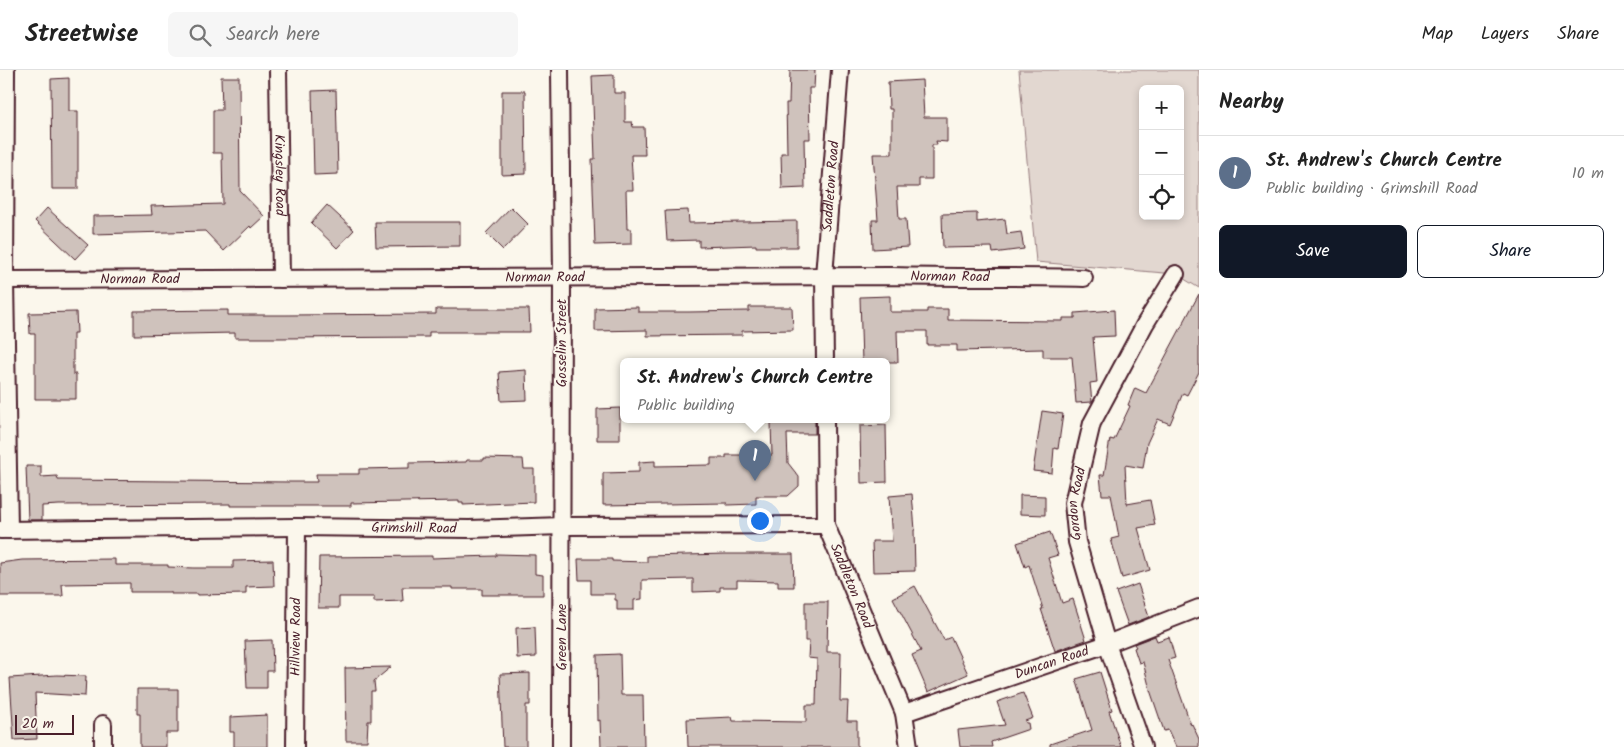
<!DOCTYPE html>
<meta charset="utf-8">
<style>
:root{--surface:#fff;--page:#f6f6f6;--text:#222;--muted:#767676;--line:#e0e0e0;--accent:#111827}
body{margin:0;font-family:Kalam,sans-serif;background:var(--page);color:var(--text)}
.controls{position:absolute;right:15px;top:15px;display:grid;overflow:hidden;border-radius:8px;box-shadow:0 2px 8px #0003}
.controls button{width:45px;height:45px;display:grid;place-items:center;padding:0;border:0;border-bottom:1px solid var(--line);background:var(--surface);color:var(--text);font:25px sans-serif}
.scale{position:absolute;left:15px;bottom:12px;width:59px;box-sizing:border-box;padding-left:5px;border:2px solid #4a1f2b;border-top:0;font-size:14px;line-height:18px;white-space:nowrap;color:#4a1f2b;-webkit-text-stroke:4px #fbf7ec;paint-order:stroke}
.you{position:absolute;left:759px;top:450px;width:18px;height:18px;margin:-12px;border:4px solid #fff;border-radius:50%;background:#1a73e8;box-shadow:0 0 0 8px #1a73e833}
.badge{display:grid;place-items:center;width:32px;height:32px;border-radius:50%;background:var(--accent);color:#fff;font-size:16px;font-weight:700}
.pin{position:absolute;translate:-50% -41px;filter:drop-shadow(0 1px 2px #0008)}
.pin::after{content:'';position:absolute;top:26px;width:18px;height:15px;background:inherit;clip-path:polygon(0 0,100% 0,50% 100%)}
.popup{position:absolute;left:620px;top:288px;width:270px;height:65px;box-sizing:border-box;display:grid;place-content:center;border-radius:8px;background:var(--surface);filter:drop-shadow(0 1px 4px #0005);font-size:16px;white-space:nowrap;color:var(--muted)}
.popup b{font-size:19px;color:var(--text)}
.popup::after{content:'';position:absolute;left:50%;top:100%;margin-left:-10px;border:10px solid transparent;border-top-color:var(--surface)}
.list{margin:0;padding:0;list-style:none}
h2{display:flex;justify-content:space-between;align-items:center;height:65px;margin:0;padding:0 20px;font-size:21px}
h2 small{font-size:16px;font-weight:400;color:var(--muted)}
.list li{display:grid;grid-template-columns:32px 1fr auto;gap:15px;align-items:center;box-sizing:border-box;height:75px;padding:0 20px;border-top:1px solid var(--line)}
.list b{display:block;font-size:19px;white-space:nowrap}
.list p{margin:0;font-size:16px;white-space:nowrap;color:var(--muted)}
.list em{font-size:16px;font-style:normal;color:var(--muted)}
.actions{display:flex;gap:10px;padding:15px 20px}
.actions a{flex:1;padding:11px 0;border:1px solid var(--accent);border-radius:8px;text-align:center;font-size:18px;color:var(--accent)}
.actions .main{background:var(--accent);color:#fff}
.icon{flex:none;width:28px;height:28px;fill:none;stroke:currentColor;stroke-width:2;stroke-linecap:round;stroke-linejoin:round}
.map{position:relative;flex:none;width:1199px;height:677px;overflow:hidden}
header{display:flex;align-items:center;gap:30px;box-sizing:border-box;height:70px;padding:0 25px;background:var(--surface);border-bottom:1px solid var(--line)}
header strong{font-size:24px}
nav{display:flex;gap:28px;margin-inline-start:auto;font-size:18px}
.search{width:350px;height:45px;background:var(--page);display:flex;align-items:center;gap:12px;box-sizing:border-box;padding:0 18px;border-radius:8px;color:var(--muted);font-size:19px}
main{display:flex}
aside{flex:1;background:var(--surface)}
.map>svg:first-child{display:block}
.green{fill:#e2d7d0;stroke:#967b7e;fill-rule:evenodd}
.building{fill:#cfc2bc;stroke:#4a1f2b}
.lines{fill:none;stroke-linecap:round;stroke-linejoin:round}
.minor-casing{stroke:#4a1f2b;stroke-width:20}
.minor{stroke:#fbf7ec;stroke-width:16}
.labels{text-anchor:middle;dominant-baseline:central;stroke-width:4;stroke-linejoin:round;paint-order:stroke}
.street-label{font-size:14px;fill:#4a1f2b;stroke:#fbf7ec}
</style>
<header>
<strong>Streetwise</strong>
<div class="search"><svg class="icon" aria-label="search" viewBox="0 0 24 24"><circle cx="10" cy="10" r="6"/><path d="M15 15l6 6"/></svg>Search here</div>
<nav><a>Map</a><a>Layers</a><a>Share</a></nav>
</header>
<main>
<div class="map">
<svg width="1199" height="677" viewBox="0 0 1199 677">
<rect width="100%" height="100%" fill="#fbf7ec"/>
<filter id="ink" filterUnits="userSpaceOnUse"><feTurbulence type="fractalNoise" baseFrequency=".02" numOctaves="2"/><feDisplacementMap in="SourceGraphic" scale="10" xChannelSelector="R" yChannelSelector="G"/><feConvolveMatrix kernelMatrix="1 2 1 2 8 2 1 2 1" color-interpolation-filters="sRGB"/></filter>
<g filter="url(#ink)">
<!-- green -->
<path class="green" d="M 1019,0 L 1199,0 L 1199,218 L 1176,204 L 1036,192 ZM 1143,19 L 1180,19 L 1180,146 L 1143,146 Z"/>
<!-- building -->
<path class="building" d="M 790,0 L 815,0 L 814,18 L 809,18 L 810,69 L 804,69 L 805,118 L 782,119 L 781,83 L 787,83 L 786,33 L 789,33 Z
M 614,5 L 614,23 L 625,23 L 625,52 L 632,52 L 633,57 L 644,57 L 645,85 L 631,85 L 633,120 L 626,120 L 627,159 L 631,159 L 631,174 L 595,175 L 592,89 L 595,89 L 592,6 Z
M 221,7 L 239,7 L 240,121 L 264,146 L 251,158 L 250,156 L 224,181 L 205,161 L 93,164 L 93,146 L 152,145 L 151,136 L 223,134 L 222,83 L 213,83 L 213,40 L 222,40 Z
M 69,8 L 69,41 L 78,41 L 78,119 L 52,119 L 51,9 Z
M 922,10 L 924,47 L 947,47 L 947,72 L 936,71 L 937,75 L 932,75 L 932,109 L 919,109 L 919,117 L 897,117 L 899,149 L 906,149 L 908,177 L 873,179 L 872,150 L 878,150 L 873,84 L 892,84 L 892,39 L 889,39 L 888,12 Z
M 336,20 L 338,104 L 314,105 L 312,21 Z
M 502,21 L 525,21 L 526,104 L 502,105 Z
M 327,135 L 354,160 L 337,178 L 311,153 Z
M 511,137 L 528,154 L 503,180 L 486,163 Z
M 47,138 L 88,175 L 75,189 L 35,151 Z
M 688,140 L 689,153 L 797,151 L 797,177 L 756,177 L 756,175 L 699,177 L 699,170 L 667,171 L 665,141 Z
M 977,143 L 977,152 L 1005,149 L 1007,164 L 1021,162 L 1024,179 L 993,183 L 992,177 L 943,178 L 942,144 Z
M 375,152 L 460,152 L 460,176 L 376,177 Z
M 1199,224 L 1199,302 L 1187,325 L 1183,323 L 1170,354 L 1158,349 L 1147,373 L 1143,398 L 1125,395 L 1127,434 L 1150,430 L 1155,455 L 1138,458 L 1150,500 L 1122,508 L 1111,469 L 1119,467 L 1111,425 L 1102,425 L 1100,405 L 1104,405 L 1110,369 L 1114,370 L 1130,336 L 1128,335 L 1135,318 L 1146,323 Z
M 890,226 L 890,242 L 927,242 L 927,239 L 948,239 L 948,250 L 1063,251 L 1063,248 L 1075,248 L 1075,243 L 1114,240 L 1115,266 L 1093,267 L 1097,312 L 1090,313 L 1092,332 L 1076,333 L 1072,287 L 1043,287 L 1043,279 L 957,281 L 957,275 L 927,275 L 927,261 L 897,261 L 898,292 L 862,292 L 860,227 Z
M 638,237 L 638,242 L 689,242 L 749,241 L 749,237 L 792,237 L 793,260 L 742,261 L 742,265 L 647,266 L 647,260 L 595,261 L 595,238 Z
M 436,239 L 529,239 L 530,262 L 429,262 L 429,267 L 279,268 L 235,268 L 235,263 L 134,265 L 134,241 L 228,240 L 228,245 L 286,245 L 436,244 Z
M 76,242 L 77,263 L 73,263 L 73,304 L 76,304 L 76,329 L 35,329 L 35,264 L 30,264 L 29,243 Z
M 526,300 L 527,330 L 501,331 L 499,302 Z
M 620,338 L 620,370 L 597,370 L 597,339 Z
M 1042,341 L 1063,344 L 1058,379 L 1054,378 L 1052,403 L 1033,401 Z
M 778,350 L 815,350 L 815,364 L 787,364 L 788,393 L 799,407 L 799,416 L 788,426 L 756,426 L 756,434 L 727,435 L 727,433 L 603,435 L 603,403 L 639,402 L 639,392 L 655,391 L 655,396 L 711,395 L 711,388 L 726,388 L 726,385 L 772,385 L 771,353 L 778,352 Z
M 886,355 L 887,412 L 861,413 L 860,356 Z
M 484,388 L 523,389 L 524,399 L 534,399 L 534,432 L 463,435 L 463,433 L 459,433 L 459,431 L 351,433 L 351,436 L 230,436 L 230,434 L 59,435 L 42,436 L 42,450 L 28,450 L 26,396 L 41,396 L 41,407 L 57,406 L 58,410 L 290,412 L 317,412 L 316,404 L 359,404 L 359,399 L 409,398 L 409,393 L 466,392 L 467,390 L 484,390 Z
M 912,424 L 915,460 L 914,460 L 915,501 L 873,502 L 872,471 L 892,471 L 889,426 Z
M 1020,425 L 1045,426 L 1045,445 L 1020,444 Z
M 1050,462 L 1058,485 L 1048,488 L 1062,533 L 1073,529 L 1086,570 L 1055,581 L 1041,539 L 1043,539 L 1029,495 L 1025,497 L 1017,473 Z
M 496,484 L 535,485 L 535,504 L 543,505 L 543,525 L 482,525 L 482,519 L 452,519 L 452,517 L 402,517 L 403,531 L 374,532 L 374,527 L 339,527 L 339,538 L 318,538 L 319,487 L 432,486 L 432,488 L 459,487 L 496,486 Z
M 725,484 L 793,484 L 794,517 L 778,517 L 778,511 L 737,510 L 737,517 L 720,517 L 720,521 L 693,522 L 693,509 L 642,510 L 642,529 L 634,530 L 634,540 L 617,540 L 617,530 L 615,530 L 615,524 L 591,524 L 591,510 L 579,510 L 578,489 L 612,489 L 612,491 L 647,492 L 647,486 Z
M 115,489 L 115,495 L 168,495 L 168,497 L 194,498 L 233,498 L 233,491 L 273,490 L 274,516 L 246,517 L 246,524 L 197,525 L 197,524 L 171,524 L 171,522 L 130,522 L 130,513 L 62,514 L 63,526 L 0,526 L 0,493 L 22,490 Z
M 1138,514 L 1149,547 L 1128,555 L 1116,522 Z
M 915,516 L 944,570 L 951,567 L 968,604 L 928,622 L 912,585 L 921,581 L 893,528 Z
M 805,532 L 828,532 L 827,582 L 841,582 L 840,631 L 848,631 L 847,651 L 857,651 L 857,677 L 688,677 L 687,649 L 732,647 L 733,651 L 806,652 L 806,635 L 816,635 L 817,589 L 808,588 L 809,571 L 805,571 Z
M 535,557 L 536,587 L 517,588 L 516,558 Z
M 1155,566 L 1157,571 L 1169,567 L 1175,588 L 1168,590 L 1191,655 L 1192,654 L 1199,669 L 1199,677 L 1176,677 L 1168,660 L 1164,661 L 1150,620 L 1143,592 L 1139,593 L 1134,578 L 1136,577 L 1134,574 Z
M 272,570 L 273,601 L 267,601 L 267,618 L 247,618 L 245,571 Z
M 620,584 L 621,625 L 643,625 L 644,677 L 601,677 L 600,650 L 598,651 L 597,585 Z
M 391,597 L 374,611 L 375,621 L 371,621 L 371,651 L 368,651 L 367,671 L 346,671 L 345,598 Z
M 1100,602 L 1112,640 L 1109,641 L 1121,677 L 1050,677 L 1050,674 L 1092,660 L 1076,609 Z
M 530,603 L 530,635 L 526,635 L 526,677 L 503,677 L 500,604 Z
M 57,605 L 86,606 L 85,626 L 35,623 L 37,669 L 14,670 L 10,608 Z
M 137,619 L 178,619 L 178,663 L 166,663 L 166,677 L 140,677 L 140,644 L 137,644 Z
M 1023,623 L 1033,648 L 1025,651 L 1026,653 L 1028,653 L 1029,659 L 991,672 L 992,677 L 960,677 L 958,660 L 1005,655 L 997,632 Z
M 267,645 L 267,677 L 234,677 L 234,662 L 230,662 L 230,647 Z"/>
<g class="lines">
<!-- minor casing -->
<g class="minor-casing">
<g id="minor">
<path d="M 6,0 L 5,210 L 9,460"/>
<path id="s1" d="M 278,0 L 281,209"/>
<path d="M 560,0 L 562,207 L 561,677"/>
<path id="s2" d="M 5,210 L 893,206 C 957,208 1021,206 1084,208"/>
<path id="s3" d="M 825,292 L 824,206 L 840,0"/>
<path id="s4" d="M 825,350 L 826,455 L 904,643 L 909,677"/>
<path id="s5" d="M 0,460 L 297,457 L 469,459 L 562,456 L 826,455"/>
<path id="s6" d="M 904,643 L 1107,574 L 1199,538"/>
<path d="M 103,677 L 103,654"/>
<path id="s7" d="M 295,677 L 297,457"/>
<path id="s8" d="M 1143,677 L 1107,574 L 1077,472 L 1073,433 L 1092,353 L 1145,254 L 1176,204"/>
</g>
</g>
<!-- minor -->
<use href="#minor" class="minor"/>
</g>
</g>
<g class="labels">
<!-- street labels -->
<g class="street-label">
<text stroke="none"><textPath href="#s1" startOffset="105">Kingsley Road</textPath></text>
<text stroke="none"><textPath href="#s3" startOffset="176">Saddleton Road</textPath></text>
<text stroke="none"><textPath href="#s2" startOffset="945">Norman Road</textPath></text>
<text stroke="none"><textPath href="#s2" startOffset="540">Norman Road</textPath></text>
<text stroke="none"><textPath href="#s2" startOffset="135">Norman Road</textPath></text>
<text transform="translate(562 273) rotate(-90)">Gosselin Street</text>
<text stroke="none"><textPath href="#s8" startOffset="254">Gordon Road</textPath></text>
<text stroke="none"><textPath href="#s5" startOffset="414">Grimshill Road</textPath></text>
<text stroke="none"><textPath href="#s4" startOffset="171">Saddleton Road</textPath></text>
<text stroke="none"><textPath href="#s7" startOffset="110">Hillview Road</textPath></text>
<text transform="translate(562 567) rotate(-90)">Green Lane</text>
<text stroke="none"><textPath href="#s6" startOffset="156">Duncan Road</textPath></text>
</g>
</g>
</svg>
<div class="controls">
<button>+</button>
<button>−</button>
<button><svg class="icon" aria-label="locate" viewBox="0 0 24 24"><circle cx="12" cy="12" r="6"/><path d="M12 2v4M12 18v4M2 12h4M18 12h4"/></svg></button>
</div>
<div class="scale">20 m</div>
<div class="you"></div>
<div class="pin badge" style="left:755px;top:411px;background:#5c6f8a">1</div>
<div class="popup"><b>St. Andrew's Church Centre</b>Public building</div>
</div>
<aside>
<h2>Nearby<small></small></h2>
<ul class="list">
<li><span class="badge" style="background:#5c6f8a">1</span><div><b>St. Andrew's Church Centre</b><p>Public building · Grimshill Road</p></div><em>10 m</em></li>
</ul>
<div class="actions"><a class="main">Save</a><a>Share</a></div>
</aside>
</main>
